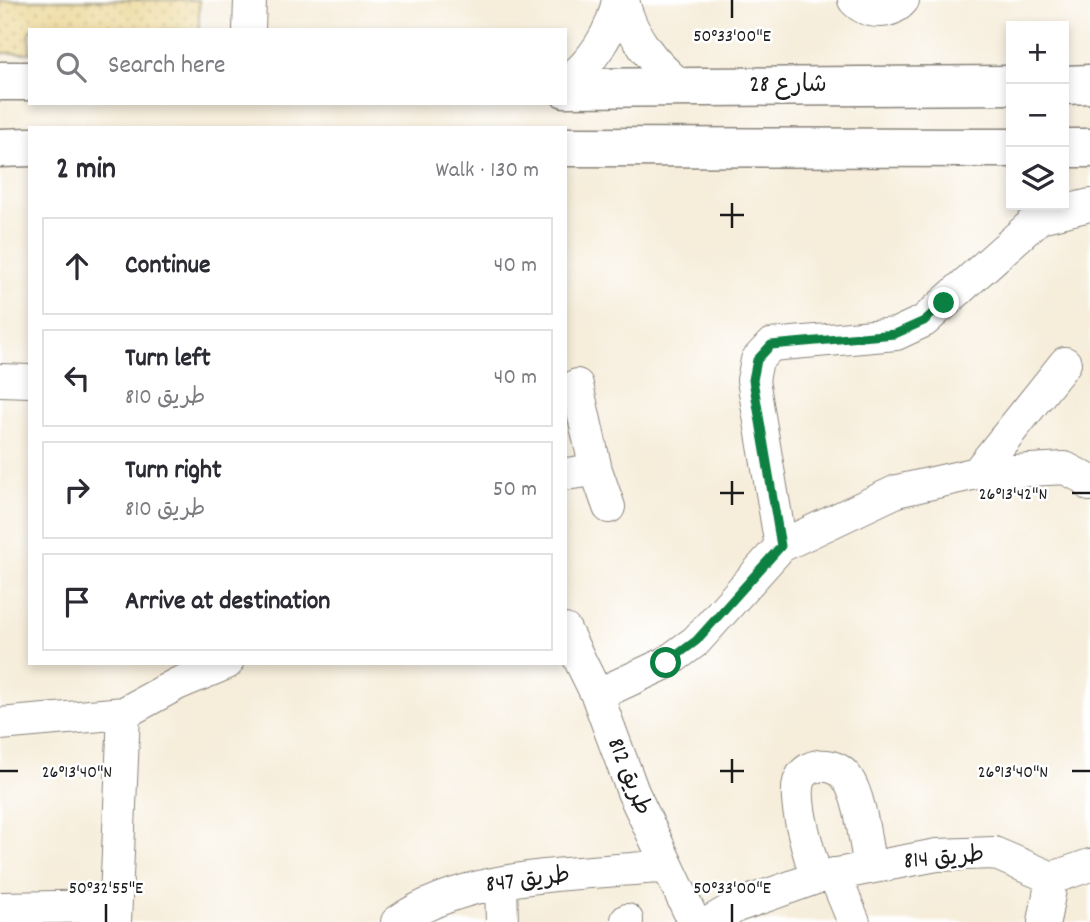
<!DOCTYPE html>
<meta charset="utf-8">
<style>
:root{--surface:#fff;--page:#f2f2f3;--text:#2b2b33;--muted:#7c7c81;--line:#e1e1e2}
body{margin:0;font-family:Dekko,"Playpen Sans Arabic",sans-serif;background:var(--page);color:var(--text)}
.controls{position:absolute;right:21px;top:21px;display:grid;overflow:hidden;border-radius:0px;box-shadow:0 4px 10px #0003}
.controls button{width:63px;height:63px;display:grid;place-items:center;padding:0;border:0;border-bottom:2px solid var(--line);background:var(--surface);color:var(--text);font:35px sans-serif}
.stop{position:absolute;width:21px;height:21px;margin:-16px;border:5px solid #0b8043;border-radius:50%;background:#fff}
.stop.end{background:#0b8043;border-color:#fff;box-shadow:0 2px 7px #0008}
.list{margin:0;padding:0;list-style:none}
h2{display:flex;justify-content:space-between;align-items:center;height:91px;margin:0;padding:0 28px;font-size:30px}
h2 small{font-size:23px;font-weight:400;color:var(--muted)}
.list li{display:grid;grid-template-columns:46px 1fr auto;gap:21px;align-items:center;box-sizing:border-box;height:98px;margin:0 14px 14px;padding:0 14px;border:2px solid var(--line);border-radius:0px}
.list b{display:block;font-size:26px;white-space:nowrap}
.list p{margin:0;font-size:23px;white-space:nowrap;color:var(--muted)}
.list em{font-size:23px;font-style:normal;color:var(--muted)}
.icon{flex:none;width:38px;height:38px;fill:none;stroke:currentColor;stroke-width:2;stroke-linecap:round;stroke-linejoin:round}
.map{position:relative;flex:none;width:1090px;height:922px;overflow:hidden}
.search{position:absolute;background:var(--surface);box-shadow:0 4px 10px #0003;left:28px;top:28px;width:539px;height:77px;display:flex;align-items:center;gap:18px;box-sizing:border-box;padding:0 24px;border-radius:0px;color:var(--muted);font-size:26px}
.panel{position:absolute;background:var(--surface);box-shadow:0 4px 10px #0003;left:28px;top:126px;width:539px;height:539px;border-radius:0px}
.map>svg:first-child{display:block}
.sand{fill:url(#sand-dots);stroke:#857b5d;stroke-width:2}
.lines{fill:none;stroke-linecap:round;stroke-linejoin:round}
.minor-casing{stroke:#89847b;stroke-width:34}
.major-casing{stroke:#89847b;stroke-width:41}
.minor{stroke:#fff;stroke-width:32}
.major{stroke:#fff;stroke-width:38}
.route{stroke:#0b8043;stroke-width:9}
.ticks{fill:none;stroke:#1c1c1c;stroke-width:2.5}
.labels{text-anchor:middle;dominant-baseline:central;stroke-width:5;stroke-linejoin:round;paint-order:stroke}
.street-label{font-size:24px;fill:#1c1c1c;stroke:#fff}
.ticks-label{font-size:18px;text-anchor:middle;fill:#1c1c1c;stroke:#fff;stroke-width:5;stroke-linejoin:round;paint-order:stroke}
</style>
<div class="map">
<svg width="1090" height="922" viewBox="0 0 1090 922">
<defs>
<pattern id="sand-dots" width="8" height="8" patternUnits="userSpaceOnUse" patternTransform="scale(1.75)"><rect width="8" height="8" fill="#eeda9e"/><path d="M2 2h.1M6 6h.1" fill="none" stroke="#ccba88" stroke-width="1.8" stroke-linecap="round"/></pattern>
</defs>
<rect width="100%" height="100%" fill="#fff"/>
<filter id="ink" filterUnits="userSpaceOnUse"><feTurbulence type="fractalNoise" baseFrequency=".0143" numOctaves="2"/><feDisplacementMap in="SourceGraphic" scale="14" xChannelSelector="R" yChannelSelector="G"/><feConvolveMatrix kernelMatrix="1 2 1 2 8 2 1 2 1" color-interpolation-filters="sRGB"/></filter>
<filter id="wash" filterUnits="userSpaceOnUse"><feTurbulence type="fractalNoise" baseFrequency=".00686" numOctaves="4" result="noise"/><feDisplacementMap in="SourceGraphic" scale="28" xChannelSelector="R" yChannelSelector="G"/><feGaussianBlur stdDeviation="1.57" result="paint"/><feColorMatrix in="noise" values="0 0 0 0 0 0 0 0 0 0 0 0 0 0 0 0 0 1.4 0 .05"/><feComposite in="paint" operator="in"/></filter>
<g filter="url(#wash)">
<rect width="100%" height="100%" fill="#f6edda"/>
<!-- sand -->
<path class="sand" d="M 0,0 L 199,0 L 199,30 L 30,30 L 30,53 L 0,53 Z"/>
</g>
<g filter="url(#ink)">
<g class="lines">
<!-- minor casing -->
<g class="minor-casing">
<path id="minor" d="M 623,0 C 631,37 653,63 681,86
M 854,0 C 867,14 890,15 903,0
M 249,30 L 250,0
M 565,83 C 592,63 612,33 618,0
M 0,380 L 30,381
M 577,385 L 596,470 L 609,507
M 977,473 L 1065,363
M 565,474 L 596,470
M 781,546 L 753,380 L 757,360 L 771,345 L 896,334 L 924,321 L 1040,217 L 1090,205
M 565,630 L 597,695 L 633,792 L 694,922
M 597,695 L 666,663 L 696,641 L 781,546 L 897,491 L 977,473 L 1065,468 L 1086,479 L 1090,485
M 0,724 L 124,713 L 177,684 L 227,663
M 834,874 L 854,922
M 816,878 C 810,854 793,805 799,782 C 805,761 836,761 847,778 C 861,797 865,843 870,867
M 501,883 L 502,922
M 0,908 L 115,906
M 627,920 L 627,922
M 115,922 L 124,713
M 397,922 C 469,871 581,875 667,866
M 710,922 L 737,906 L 816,878 L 937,855 L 994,853 L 1052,878 L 1090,865
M 1044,922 L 1052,878"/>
</g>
<!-- major casing -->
<g class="major-casing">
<path id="major" d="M 0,81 L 30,81
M 1064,85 L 1090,84
M 565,88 L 1011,85
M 565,147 L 1011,148
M 0,148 L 30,147
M 1064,148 L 1090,148"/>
</g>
<!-- minor -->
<use href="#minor" class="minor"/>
<!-- major -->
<use href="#major" class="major"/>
</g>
</g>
<g class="lines" filter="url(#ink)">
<!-- route -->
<path class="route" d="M 666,663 L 696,641 L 781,546 L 753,380 L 757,360 L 771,345 L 895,334 L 924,321 L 944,303"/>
</g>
<!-- ticks -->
<path class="ticks" d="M 732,0 L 732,18M 732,203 L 732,228M 720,215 L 744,215M 732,481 L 732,505M 720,493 L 744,493M 1072,493 L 1090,493M 732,759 L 732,783M 0,771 L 18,771M 720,771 L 744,771M 1072,771 L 1090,771M 106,904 L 106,922M 732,904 L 732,922"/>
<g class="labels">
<!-- street labels -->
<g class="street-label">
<text x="788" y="86">شارع 28</text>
<text transform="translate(628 777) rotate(68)">طريق 812</text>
<text transform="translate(944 859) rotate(-5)">طريق 814</text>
<text transform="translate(528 881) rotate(-7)">طريق 847</text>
</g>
</g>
<g class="ticks-label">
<text x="732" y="41">50°33'00"E</text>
<text x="1013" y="499">26°13'42"N</text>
<text x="77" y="777">26°13'40"N</text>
<text x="1013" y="777">26°13'40"N</text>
<text x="106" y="893">50°32'55"E</text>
<text x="732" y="893">50°33'00"E</text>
</g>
</svg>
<div class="controls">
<button>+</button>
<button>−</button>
<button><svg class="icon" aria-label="layers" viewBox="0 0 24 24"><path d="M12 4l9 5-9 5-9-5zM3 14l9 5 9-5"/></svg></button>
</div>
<div class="stop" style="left:666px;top:663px"></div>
<div class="stop end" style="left:944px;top:303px"></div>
<div class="search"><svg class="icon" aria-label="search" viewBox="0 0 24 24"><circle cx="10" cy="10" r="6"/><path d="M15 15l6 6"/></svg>Search here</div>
<section class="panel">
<h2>2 min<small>Walk · 130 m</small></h2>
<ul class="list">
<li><svg class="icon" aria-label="ahead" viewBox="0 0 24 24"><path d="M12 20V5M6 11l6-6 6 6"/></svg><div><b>Continue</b></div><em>40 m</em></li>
<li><svg class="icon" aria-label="left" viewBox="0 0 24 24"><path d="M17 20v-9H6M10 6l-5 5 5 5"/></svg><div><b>Turn left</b><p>طريق 810</p></div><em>40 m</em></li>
<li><svg class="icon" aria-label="right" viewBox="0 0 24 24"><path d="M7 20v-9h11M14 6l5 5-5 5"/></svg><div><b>Turn right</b><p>طريق 810</p></div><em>50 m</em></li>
<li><svg class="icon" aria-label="arrive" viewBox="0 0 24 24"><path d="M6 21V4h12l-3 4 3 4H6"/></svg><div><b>Arrive at destination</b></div></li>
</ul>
</section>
</div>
